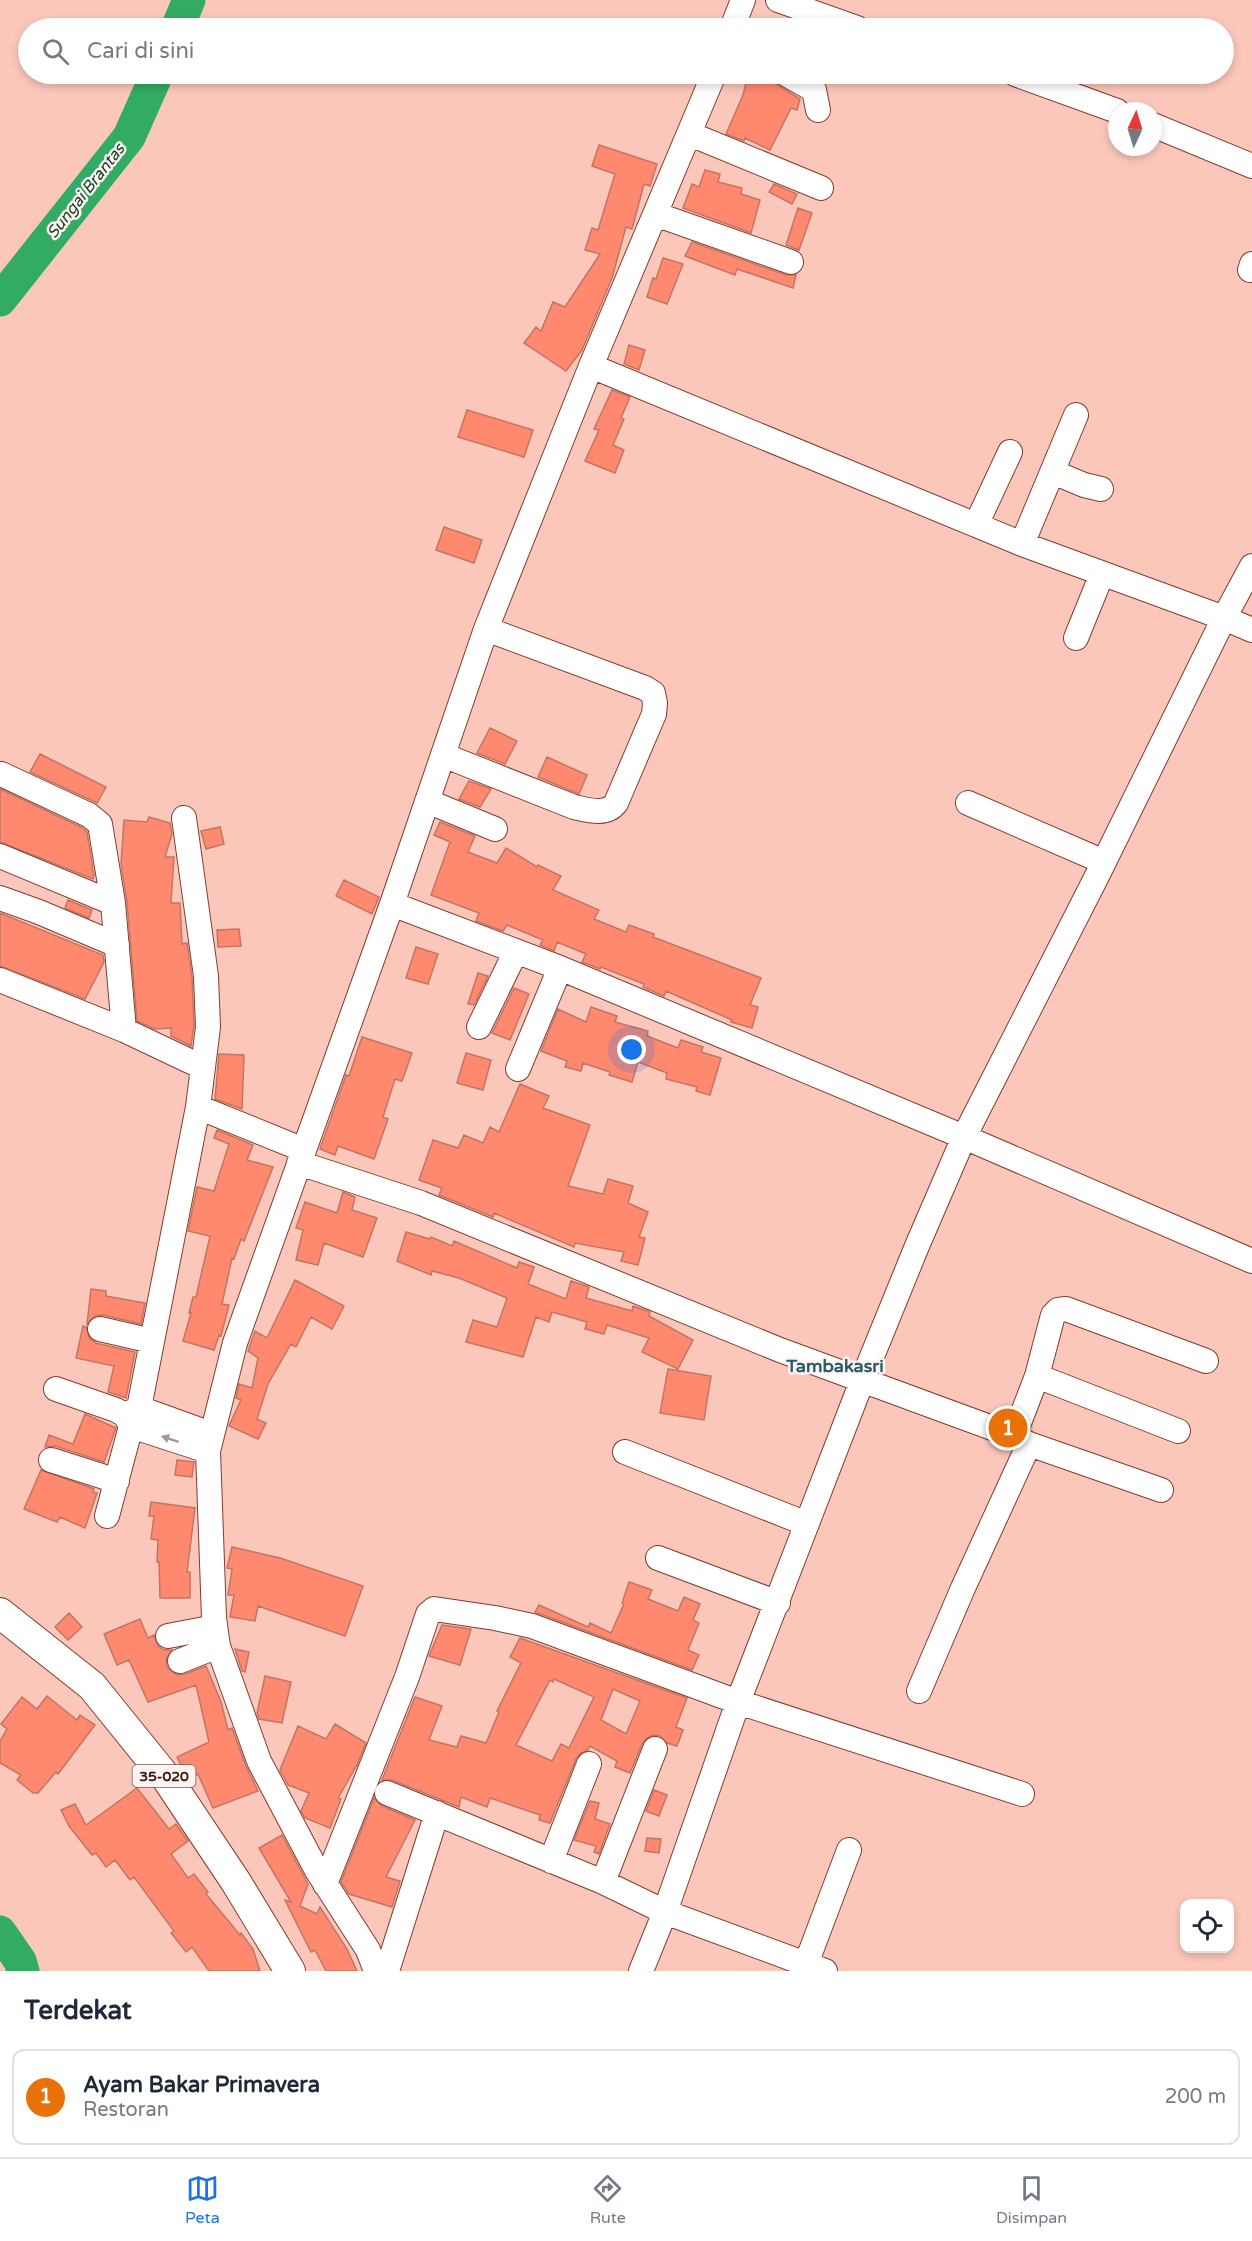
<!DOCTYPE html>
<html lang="id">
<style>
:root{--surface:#fff;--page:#f2f2f3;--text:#1f2937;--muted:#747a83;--line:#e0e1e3;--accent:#1a73e8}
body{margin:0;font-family:"Varela Round",sans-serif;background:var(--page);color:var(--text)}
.controls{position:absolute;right:18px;bottom:18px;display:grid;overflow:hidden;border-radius:12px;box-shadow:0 3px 9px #0003}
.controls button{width:54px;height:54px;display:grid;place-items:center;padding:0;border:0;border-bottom:2px solid var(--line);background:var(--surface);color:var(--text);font:30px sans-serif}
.compass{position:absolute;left:1108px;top:102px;width:54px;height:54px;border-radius:50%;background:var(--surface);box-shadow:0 3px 9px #0003;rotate:4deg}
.you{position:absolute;left:632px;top:1050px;width:21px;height:21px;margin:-15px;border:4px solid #fff;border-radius:50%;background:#1a73e8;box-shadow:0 0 0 9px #1a73e833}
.badge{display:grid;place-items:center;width:39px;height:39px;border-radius:50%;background:var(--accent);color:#fff;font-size:20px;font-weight:700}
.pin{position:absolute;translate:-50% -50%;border:3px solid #fff;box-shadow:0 2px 6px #0006}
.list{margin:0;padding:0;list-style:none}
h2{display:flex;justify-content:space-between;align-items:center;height:78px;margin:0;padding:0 24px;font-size:26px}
h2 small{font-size:20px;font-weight:400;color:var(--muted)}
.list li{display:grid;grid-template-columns:39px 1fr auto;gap:18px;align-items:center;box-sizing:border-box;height:96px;margin:0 12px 12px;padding:0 12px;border:2px solid var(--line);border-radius:12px}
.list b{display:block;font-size:22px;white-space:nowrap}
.list p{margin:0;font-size:20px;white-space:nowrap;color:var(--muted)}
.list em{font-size:20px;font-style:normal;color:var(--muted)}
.icon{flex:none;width:33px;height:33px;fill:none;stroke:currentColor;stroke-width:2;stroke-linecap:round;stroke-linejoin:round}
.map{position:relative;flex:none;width:1252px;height:1971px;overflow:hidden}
.search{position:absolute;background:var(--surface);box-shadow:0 3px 9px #0003;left:18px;right:18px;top:18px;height:66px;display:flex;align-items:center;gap:15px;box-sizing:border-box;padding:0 21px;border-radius:33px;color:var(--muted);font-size:22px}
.sheet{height:186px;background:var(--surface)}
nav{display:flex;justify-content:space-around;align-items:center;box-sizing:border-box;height:84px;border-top:2px solid var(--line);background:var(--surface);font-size:16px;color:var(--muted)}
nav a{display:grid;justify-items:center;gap:3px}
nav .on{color:var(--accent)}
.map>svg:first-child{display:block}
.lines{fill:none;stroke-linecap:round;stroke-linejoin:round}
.river{stroke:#32ab64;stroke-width:33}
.building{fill:#ff896f;stroke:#c37563;stroke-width:1.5;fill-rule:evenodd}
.minor-casing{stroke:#843b2c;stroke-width:26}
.major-casing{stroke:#843b2c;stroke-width:32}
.minor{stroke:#fff;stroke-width:24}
.major{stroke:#fff;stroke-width:30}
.oneway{fill:#a59793}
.labels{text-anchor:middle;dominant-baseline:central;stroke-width:5;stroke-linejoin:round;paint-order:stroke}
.shield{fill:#fdf4f2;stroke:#725954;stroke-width:1.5}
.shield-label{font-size:14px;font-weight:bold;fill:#361710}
.water-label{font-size:16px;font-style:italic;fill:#124125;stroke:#fdf4f2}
.quarter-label{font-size:18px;font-weight:bold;fill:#255c67;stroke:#fdf4f2}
</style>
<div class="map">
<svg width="1252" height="1971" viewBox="0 0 1252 1971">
<rect width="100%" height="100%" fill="#fcc7bb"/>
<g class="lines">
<!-- river -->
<path class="river" d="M 177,28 L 189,0
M 0,300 L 129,137 L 157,74
M 0,1932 L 20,1961 L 23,1971"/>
</g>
<!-- building -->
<path class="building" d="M 748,75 L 775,83 L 800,99 L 797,110 L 791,108 L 770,150 L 745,138 L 744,141 L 726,134 L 743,95 Z
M 599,145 L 657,164 L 650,186 L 644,184 L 632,229 L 626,227 L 612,278 L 582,350 L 566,371 L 524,343 L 536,327 L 541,331 L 553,302 L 565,307 L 600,254 L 585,250 L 592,228 L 598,230 L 615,174 L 592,166 Z
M 705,170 L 720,174 L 718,182 L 742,188 L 741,194 L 760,200 L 751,233 L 683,208 L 692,184 L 699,187 Z
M 774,184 L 797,194 L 792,204 L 769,192 Z
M 798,208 L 812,213 L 799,250 L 786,245 Z
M 692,242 L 786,275 L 796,275 L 793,288 L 737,269 L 735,275 L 685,256 Z
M 663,258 L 683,264 L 667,304 L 647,297 L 653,278 L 656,279 Z
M 629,345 L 645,350 L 639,370 L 624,364 Z
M 612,390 L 630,397 L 621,418 L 624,419 L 613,445 L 624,450 L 615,473 L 585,461 L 599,430 L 594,429 Z
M 467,410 L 533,430 L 524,457 L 458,437 Z
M 444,527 L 482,540 L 474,563 L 436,550 Z
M 490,728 L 517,741 L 505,764 L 477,753 Z
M 40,754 L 106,787 L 97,803 L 30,772 Z
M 547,757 L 587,775 L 579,794 L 538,777 Z
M 469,781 L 491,789 L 480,807 L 459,799 Z
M 0,789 L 81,827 L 87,832 L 94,876 L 93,879 L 0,842 Z
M 149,817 L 170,823 L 172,834 L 165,857 L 174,857 L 171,903 L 180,903 L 182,944 L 187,943 L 192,977 L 194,1026 L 191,1046 L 171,1036 L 171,1028 L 155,1029 L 137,1021 L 127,902 L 121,864 L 124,820 L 147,822 Z
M 440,822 L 475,836 L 468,852 L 497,863 L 506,848 L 537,867 L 538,865 L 561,876 L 553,890 L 599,910 L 594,919 L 626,932 L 629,925 L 654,934 L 653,937 L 761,978 L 750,1005 L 758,1007 L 752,1028 L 731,1022 L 732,1020 L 666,991 L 664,996 L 643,987 L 644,984 L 601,967 L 600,969 L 590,965 L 582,962 L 586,954 L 557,942 L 554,951 L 540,945 L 543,940 L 507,925 L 503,931 L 476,921 L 479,913 L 431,895 L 450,842 L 434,835 Z
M 220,827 L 224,844 L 206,849 L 201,831 Z
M 344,880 L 379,897 L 372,914 L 336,896 Z
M 68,900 L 92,910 L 89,918 L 65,908 Z
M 0,913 L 103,955 L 104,962 L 85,999 L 0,966 Z
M 239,929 L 241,946 L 218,947 L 217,930 Z
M 416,947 L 438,954 L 428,984 L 406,978 Z
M 478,973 L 488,976 L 474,1005 L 468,1004 Z
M 514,988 L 529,994 L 510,1040 L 492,1033 Z
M 591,1007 L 617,1016 L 615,1022 L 648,1031 L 647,1036 L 678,1048 L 681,1040 L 703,1047 L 701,1052 L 721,1058 L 710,1095 L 696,1091 L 697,1087 L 666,1079 L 667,1073 L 638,1062 L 632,1082 L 609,1075 L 610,1072 L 583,1063 L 581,1071 L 565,1067 L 567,1061 L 541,1051 L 558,1009 L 586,1022 Z
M 362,1037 L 412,1053 L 402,1081 L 395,1079 L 383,1117 L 388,1119 L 374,1159 L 338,1146 L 335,1155 L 320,1149 L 346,1075 L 349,1076 Z
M 466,1053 L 491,1060 L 483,1090 L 457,1083 Z
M 219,1054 L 244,1055 L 242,1109 L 215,1099 Z
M 520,1084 L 549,1096 L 543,1108 L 590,1125 L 568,1186 L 603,1194 L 608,1179 L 633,1186 L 628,1203 L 648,1212 L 639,1237 L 645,1238 L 638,1265 L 621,1261 L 624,1252 L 575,1243 L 574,1247 L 494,1213 L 493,1217 L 439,1195 L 442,1188 L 419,1180 L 433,1140 L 458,1148 L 464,1135 L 483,1143 L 490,1127 L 499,1132 Z
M 217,1130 L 253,1145 L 247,1160 L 273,1167 L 244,1241 L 241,1239 L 234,1259 L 232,1258 L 222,1304 L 229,1305 L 221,1336 L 219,1335 L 214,1350 L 183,1341 L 191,1313 L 189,1313 L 193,1297 L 196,1297 L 210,1236 L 188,1231 L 197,1187 L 214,1191 L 229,1144 L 214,1138 Z
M 343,1192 L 355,1197 L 352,1210 L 377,1218 L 363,1257 L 324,1243 L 318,1265 L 296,1260 L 303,1230 L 296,1228 L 305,1202 L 337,1213 Z
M 406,1232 L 430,1239 L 431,1237 L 452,1246 L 454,1241 L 517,1268 L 519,1262 L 534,1267 L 528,1284 L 566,1299 L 571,1281 L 589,1287 L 586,1298 L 632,1311 L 633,1306 L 642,1309 L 650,1312 L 649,1316 L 693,1340 L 678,1369 L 642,1352 L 649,1338 L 607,1325 L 604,1334 L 585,1329 L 587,1322 L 552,1312 L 549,1322 L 536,1317 L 523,1357 L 466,1342 L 473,1320 L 497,1327 L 507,1298 L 459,1278 L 432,1271 L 431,1275 L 397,1261 Z
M 295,1280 L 344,1306 L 332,1329 L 311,1317 L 296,1347 L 291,1344 L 268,1384 L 257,1419 L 266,1423 L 258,1439 L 229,1426 L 241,1400 L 236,1398 L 239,1384 L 252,1388 L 258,1358 L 248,1351 L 255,1331 L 267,1338 Z
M 91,1289 L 106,1291 L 106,1296 L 145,1303 L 141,1324 L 103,1315 L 95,1316 L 87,1324 Z
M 83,1326 L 86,1327 L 90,1339 L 96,1343 L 135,1352 L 126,1398 L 108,1392 L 114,1366 L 76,1358 Z
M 668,1369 L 711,1376 L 704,1420 L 660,1413 Z
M 85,1414 L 116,1428 L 104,1462 L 55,1446 L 45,1447 L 49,1435 L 73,1444 Z
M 177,1460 L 194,1462 L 192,1477 L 175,1475 Z
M 41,1470 L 94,1489 L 93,1492 L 97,1493 L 85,1528 L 60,1517 L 57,1522 L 24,1509 Z
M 151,1502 L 195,1508 L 187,1572 L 190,1572 L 190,1598 L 160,1598 L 159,1562 L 157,1562 L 158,1540 L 151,1539 L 154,1516 L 149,1516 Z
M 232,1547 L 280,1558 L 363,1586 L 345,1636 L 258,1606 L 255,1621 L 230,1617 L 234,1595 L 228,1595 L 232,1569 L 227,1568 Z
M 629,1582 L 652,1590 L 648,1599 L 678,1611 L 684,1597 L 700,1604 L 693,1620 L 699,1623 L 688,1650 L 699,1655 L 692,1670 L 535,1612 L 539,1605 L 588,1627 L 590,1623 L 611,1633 L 624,1604 L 622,1603 Z
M 69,1613 L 82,1627 L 68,1640 L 55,1627 Z
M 140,1619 L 148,1638 L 154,1635 L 158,1646 L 164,1650 L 172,1650 L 166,1659 L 167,1667 L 172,1672 L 178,1675 L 185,1674 L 206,1666 L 221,1702 L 228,1730 L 232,1728 L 246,1766 L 258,1791 L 213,1808 L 198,1774 L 188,1779 L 177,1757 L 209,1742 L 196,1685 L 148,1702 L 129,1660 L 117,1665 L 104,1634 Z
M 442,1625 L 471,1629 L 460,1665 L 429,1656 Z
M 520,1638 L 687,1698 L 676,1727 L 683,1730 L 677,1746 L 667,1743 L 660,1736 L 653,1735 L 647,1738 L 642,1744 L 630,1773 L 615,1767 L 617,1761 L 590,1746 L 588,1750 L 581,1753 L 576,1759 L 550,1823 L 539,1820 L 540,1815 L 490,1798 L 487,1807 L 461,1797 L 459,1807 L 392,1780 L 382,1780 L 415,1697 L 442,1706 L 429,1740 L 457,1747 L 461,1736 L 486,1743 L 499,1712 L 497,1711 L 521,1663 L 510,1657 ZM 554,1679 L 594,1697 L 569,1748 L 561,1744 L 552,1761 L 516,1745 L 550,1680 L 553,1682 ZM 613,1689 L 640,1701 L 626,1734 L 601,1720 Z
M 235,1649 L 249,1652 L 245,1672 L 242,1671 Z
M 265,1676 L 291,1682 L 282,1723 L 259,1719 L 257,1713 Z
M 47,1696 L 77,1720 L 80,1715 L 95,1725 L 58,1774 L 56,1772 L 38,1793 L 33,1793 L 17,1780 L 21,1775 L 0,1763 L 0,1741 L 7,1729 L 1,1724 L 22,1697 L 37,1709 Z
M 335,1724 L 366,1743 L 357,1765 L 338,1798 L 341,1799 L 330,1828 L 305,1818 L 301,1811 L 309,1793 L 288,1785 L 280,1770 L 298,1726 L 326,1739 Z
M 137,1788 L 169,1829 L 176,1824 L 185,1837 L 188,1841 L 171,1854 L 188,1878 L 194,1874 L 208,1892 L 206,1894 L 240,1935 L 241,1933 L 253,1949 L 260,1971 L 209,1971 L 192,1947 L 186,1952 L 171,1933 L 174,1931 L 134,1877 L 130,1880 L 115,1860 L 106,1867 L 96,1853 L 92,1855 L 69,1826 L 61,1810 L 75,1804 L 86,1825 Z
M 654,1790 L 667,1795 L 659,1816 L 646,1811 Z
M 374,1798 L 382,1806 L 415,1820 L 386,1877 L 400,1881 L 392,1907 L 349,1894 L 341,1882 Z
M 590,1801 L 599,1803 L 595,1819 L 610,1824 L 599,1854 L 594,1852 L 596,1846 L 574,1840 Z
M 282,1835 L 308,1884 L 300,1906 L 317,1914 L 320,1907 L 347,1949 L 357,1971 L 326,1971 L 315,1950 L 311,1952 L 285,1900 L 291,1902 L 259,1848 Z
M 647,1838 L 661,1839 L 659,1853 L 645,1851 Z"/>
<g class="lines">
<!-- minor casing -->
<g class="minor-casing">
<path id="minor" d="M 778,0 L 857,28
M 732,28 L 743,0
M 786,74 L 814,90 L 818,110
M 1015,74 L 1117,111
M 1153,125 L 1252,166
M 690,134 L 821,188
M 655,214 L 791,262
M 1250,270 L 1252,264
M 591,366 L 1022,544 L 1224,618 L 1252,630
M 1053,472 L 1084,485 L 1101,489
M 976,525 L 1010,452
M 1022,544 L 1076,415
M 1076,638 L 1102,574
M 443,755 L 574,807 C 588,810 606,816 616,803 L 654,714 L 655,703 L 653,693 L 645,688 L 486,629
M 1,774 L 89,815 L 100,824 L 113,903 L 124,1030
M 427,801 L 495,829
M 968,803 L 1104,862
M 0,856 L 113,903
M 0,898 L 39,912 L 117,945
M 392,904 L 560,968 L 964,1137 L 1252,1261
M 0,980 L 124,1030 L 202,1067
M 479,1027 L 516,951
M 518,1069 L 560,968
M 198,1107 L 304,1150
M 299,1163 L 421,1203 L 780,1350 L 1014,1436 L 1029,1444 L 1161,1490
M 100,1329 L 152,1341
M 1037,1376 L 1178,1431
M 56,1389 L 116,1410 L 125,1415 L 131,1426 L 208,1451
M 125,1415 L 139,1408 L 211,1434
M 1014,1436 L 1037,1376 L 1053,1315 L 1058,1310 L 1066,1309 L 1206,1361
M 625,1452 L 807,1524
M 51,1460 L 117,1481
M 107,1516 L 131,1426 L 139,1408 L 198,1107 L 208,1027 L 206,976 L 184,818
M 658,1558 L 778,1603
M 168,1636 L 215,1627
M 180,1661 L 218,1646
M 919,1691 L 963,1588 L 1029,1444
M 387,1793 L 603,1882 L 665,1912 L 825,1971
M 551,1861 L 589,1764
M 603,1882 L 655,1749
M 325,1884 L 407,1677 L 428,1614 L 434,1609 L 495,1618 L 532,1626 L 738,1702 L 1022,1794
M 806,1964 L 849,1850
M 376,1971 L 368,1950 L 316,1869 L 259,1761 L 218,1646 L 214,1618 L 208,1451 L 235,1343 L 392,904 L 486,629 L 591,366 L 714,74
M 387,1971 L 437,1813
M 641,1971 L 665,1912 L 738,1702 L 862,1381 L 917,1246 L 964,1137 L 1098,874 L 1224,618 L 1252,566"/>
</g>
<!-- major casing -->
<g class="major-casing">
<path id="major" d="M 0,1613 L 92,1686 L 168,1780 L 236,1882 L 290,1971"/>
</g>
<!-- minor -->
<use href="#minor" class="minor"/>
<!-- major -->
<use href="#major" class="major"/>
</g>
<!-- one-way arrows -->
<defs><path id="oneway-solid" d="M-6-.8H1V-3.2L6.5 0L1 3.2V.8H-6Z" transform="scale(1.5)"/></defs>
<use class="oneway" href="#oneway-solid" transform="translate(170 1439) rotate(-162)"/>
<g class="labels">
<!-- shield labels -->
<rect class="shield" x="132.5" y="1765" width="63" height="22" rx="4.5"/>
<g class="shield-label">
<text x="164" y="1776">35-020</text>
</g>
<!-- water labels -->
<g class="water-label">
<text transform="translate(86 191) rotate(-52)">Sungai Brantas</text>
</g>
<!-- quarter labels -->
<g class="quarter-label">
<text x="835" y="1366">Tambakasri</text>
</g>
</g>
</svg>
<div class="controls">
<button><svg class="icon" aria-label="locate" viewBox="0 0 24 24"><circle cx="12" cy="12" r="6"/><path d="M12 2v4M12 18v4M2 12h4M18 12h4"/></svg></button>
</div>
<svg class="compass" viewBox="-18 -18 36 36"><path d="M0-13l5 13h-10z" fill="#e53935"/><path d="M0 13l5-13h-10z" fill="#747a83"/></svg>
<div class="you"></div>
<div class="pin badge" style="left:1008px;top:1428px;background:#e8710a">1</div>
<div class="search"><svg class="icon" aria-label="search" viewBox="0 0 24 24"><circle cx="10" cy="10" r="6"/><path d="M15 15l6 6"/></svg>Cari di sini</div>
</div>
<section class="sheet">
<h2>Terdekat<small></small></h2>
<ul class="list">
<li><span class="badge" style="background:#e8710a">1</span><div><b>Ayam Bakar Primavera</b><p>Restoran</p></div><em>200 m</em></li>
</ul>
</section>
<nav>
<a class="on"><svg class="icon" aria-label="map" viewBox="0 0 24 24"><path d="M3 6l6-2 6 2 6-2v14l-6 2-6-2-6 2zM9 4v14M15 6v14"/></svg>Peta</a>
<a><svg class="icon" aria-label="directions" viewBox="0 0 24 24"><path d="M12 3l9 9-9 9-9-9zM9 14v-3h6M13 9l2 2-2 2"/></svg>Rute</a>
<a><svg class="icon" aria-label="saved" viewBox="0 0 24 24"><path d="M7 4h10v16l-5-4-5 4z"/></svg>Disimpan</a>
</nav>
